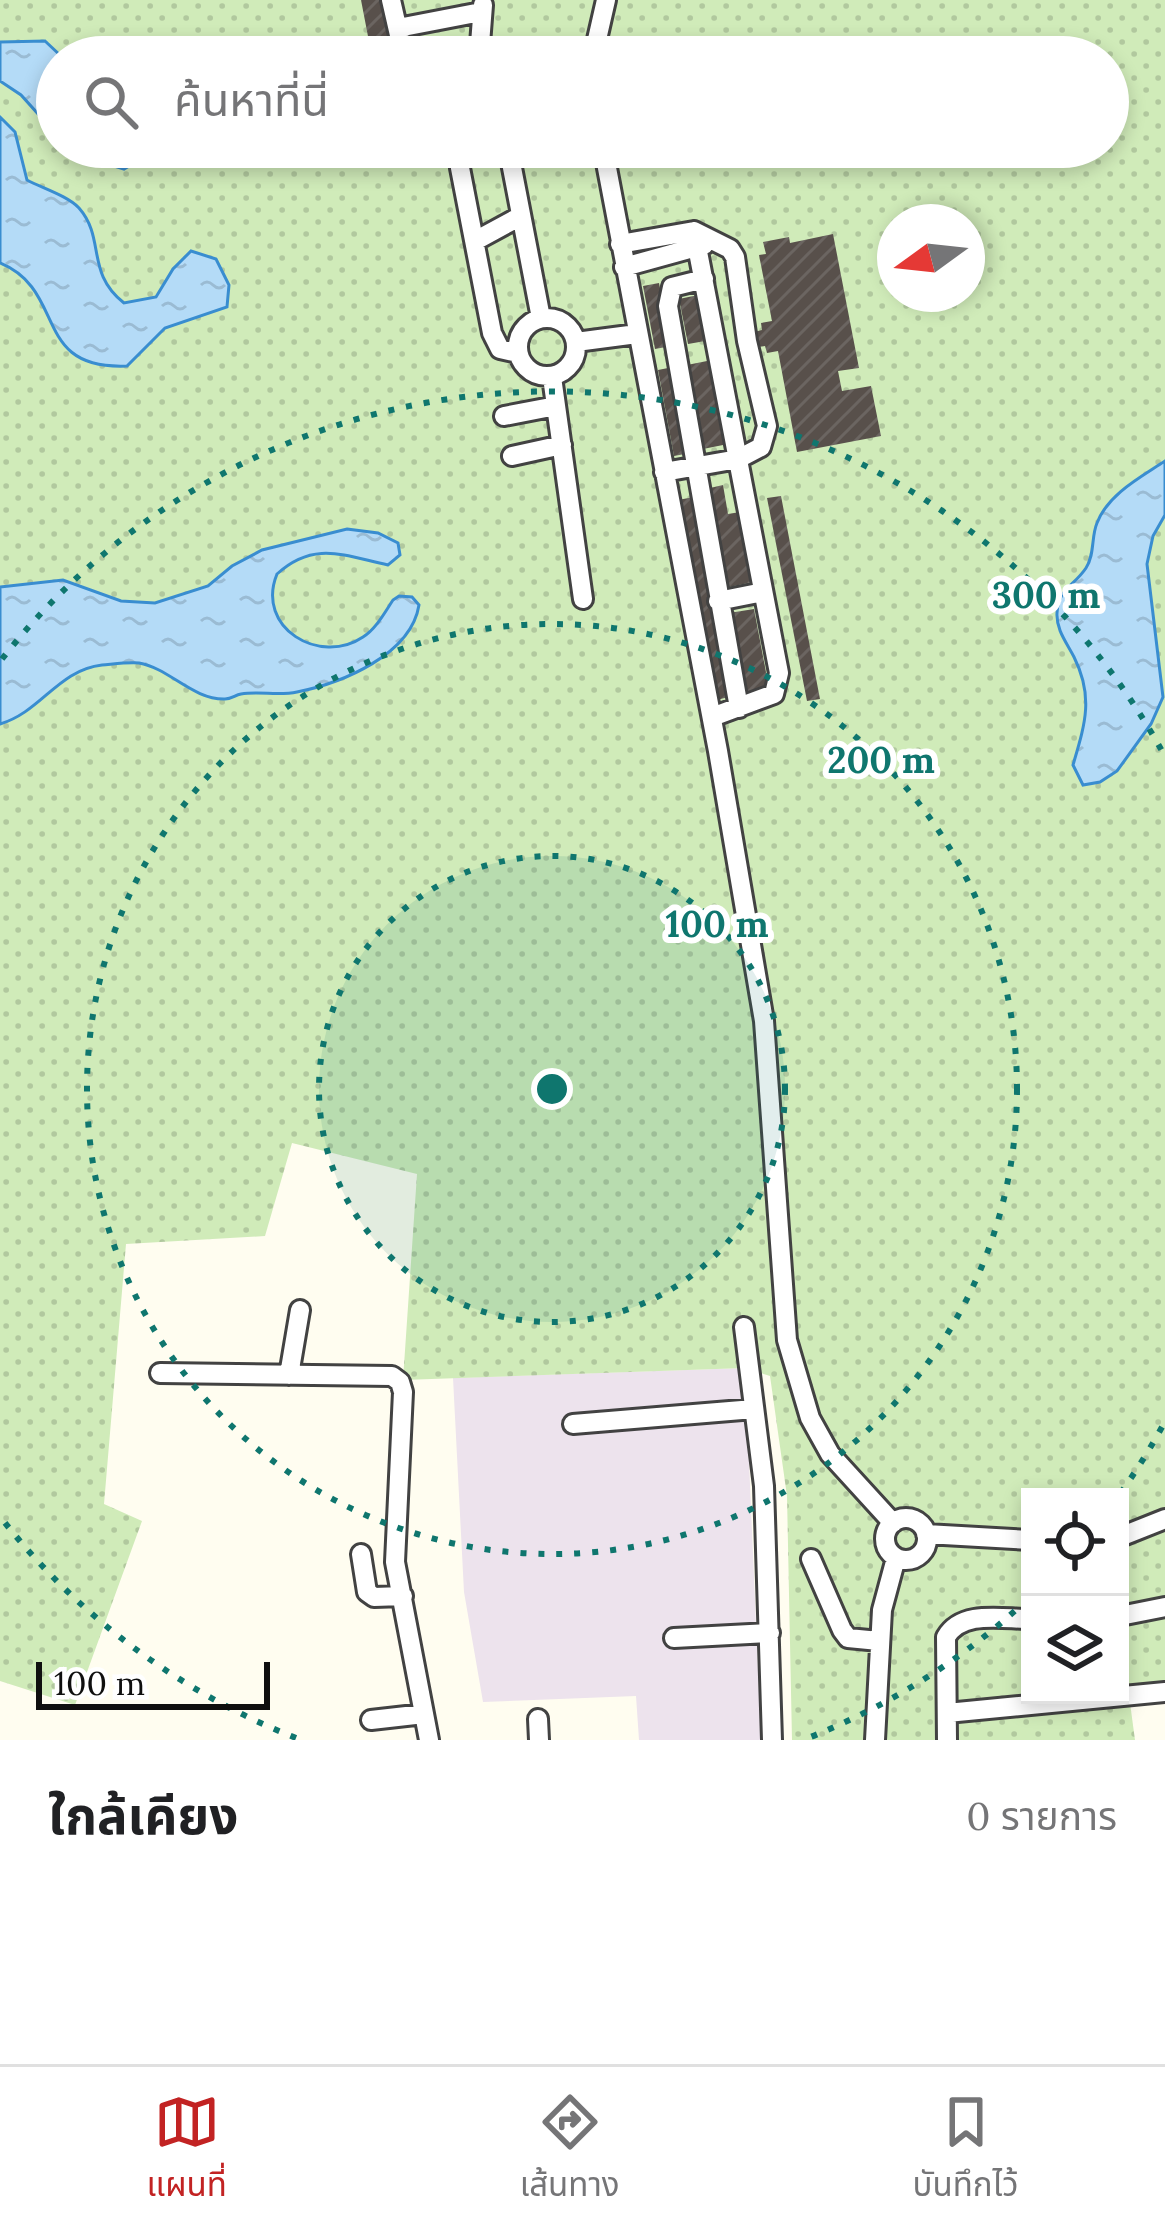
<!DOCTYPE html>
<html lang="th">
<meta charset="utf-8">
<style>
:root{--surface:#fff;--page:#f6f6f6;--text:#202124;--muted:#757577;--line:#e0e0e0;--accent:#c22323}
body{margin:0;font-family:Lora,"Noto Sans Thai",serif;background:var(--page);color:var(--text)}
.controls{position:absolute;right:36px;bottom:36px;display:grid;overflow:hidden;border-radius:0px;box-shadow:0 6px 18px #0003}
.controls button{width:108px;height:108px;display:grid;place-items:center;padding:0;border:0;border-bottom:3px solid var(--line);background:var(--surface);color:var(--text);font:60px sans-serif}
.compass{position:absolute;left:877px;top:204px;width:108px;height:108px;border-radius:50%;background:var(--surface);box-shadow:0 6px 18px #0003;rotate:255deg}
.scale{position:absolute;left:36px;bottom:30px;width:234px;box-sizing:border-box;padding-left:12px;border:6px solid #0f0f0f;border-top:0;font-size:33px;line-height:42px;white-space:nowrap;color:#0f0f0f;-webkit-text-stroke:9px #fff;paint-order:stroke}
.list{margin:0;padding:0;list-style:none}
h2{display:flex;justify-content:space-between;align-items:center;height:156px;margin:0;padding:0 48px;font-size:51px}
h2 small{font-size:39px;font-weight:400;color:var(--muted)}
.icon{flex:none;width:66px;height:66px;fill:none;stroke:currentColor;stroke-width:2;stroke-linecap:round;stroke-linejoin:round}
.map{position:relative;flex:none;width:1165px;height:1740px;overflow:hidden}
.search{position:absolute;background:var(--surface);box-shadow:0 6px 18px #0003;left:36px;right:36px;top:36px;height:132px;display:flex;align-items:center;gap:30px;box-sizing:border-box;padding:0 42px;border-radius:66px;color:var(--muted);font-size:45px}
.sheet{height:324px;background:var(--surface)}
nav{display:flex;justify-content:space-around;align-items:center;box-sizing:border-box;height:168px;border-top:3px solid var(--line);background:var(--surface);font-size:33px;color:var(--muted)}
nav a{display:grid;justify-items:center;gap:6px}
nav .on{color:var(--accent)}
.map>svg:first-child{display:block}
.industrial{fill:#ede3ed}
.grass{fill:url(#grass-dots);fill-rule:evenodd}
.water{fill:url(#water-ripples);stroke:#398dd0;stroke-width:3}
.building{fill:url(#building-hatch)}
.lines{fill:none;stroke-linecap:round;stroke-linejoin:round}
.minor-tunnel{stroke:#dbd9ce;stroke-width:18;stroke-dasharray:18 9;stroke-linecap:butt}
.minor-casing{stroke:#424242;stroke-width:24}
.minor{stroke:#fff;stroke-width:18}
.ring{fill:none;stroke:#0f766e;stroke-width:6;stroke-dasharray:6 12}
.centre{fill:#0f766e;stroke:#fff;stroke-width:6}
.ring-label{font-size:36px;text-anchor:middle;font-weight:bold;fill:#0f766e;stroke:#fff;stroke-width:12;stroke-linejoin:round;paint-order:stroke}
</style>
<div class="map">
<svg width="1165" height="1740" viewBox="0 0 1165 1740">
<defs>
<pattern id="grass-dots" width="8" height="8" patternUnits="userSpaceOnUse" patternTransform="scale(3)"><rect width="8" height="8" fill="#d0ebb9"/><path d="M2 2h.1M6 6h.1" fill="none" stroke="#b1c89e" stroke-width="1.8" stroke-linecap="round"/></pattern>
<pattern id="water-ripples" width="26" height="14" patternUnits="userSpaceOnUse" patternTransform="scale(3)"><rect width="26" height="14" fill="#b4dbf7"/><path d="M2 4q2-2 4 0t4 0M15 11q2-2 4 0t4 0" fill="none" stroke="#9abbd3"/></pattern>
<pattern id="building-hatch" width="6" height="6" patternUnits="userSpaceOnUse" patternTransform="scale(3)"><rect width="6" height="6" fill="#58504b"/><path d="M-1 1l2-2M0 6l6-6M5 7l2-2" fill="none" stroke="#6b6561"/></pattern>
</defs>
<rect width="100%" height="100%" fill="#fffdf0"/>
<!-- industrial -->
<path class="industrial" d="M 745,1368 L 761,1740 L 639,1740 L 636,1696 L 483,1702 L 464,1592 L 453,1378 Z"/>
<!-- grass -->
<path class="grass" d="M 0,0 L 1165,0 L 1165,1681 L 1128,1688 L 1135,1740 L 792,1740 L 787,1496 L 770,1376 L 745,1368 L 403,1380 L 417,1174 L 292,1143 L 265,1236 L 126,1244 L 104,1504 L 142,1521 L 75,1705 L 0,1681 ZM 57,57 L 1108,57 L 1108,147 L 57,147 ZM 895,222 L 967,222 L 967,294 L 895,294 ZM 1030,1497 L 1120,1497 L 1120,1695 L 1030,1695 Z"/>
<!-- water -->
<path class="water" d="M 45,41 L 62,57 L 57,57 L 57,135 L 21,95 L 0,81 L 0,42 Z
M 0,117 L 15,132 L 27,180 C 42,188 68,196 79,208 C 106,239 85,272 124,303 L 156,297 L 173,269 L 191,251 L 216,259 L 229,285 L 227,307 L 165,328 L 127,366 C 31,370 68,291 0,263 Z
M 72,147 L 160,147 L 124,169 L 95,160 Z
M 1165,461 L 1165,515 L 1153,536 L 1147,564 L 1163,697 L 1151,724 L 1117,771 L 1100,782 L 1083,785 L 1073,765 C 1085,724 1094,697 1074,657 C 1067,643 1056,630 1057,613 C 1058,589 1074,586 1086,568 C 1095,554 1091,537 1097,523 C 1108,494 1141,477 1165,461 Z
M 347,529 L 378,533 L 398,543 L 400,555 L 388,565 C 345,556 314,540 277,574 C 255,628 320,666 363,637 C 376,629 385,612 393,600 L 399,596 L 412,597 L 419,605 C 411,655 342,683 297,692 C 279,696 260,691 241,694 C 235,695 232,699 225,699 C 193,700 169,668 139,663 C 128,662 114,664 102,665 C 58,670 41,712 0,724 L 0,587 L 63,580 L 121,601 L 155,603 L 208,586 L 232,566 L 262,550 Z"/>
<!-- building -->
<path class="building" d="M 361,0 L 390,0 L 401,57 L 372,57 Z
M 833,234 L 859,368 L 838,371 L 842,391 L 871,386 L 881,436 L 797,452 L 778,351 L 767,353 L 765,346 L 757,347 L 754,332 L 762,330 L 761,323 L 772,321 L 759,255 L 766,254 L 763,242 L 789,237 L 790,243 Z
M 659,283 L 671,346 L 655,349 L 643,286 Z
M 703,294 L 711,340 L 688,344 L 679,299 Z
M 712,360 L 728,444 L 703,449 L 687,365 Z
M 673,367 L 690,453 L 674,456 L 658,370 Z
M 723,485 L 728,514 L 740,512 L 753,582 L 729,587 L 710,488 Z
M 781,496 L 820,699 L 807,701 L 767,498 Z
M 694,497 L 732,696 L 717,700 L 678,500 Z
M 754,609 L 769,688 L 745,692 L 729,613 Z"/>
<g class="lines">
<!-- minor-tunnel -->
<path class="minor-tunnel" d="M 455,147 L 460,168"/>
<!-- minor casing -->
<g class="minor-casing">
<path id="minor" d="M 391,0 L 404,57
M 398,28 L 481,12
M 479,57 L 483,5
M 593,57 L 606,0
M 508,147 L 541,318
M 603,147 L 718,751 L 764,1021 L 787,1340 L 810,1418 L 830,1454 L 893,1523
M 460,168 L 492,333 L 500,349 L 518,353
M 694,231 L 779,673 L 774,694 L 712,717
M 475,241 L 521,216
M 620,244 L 694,231 L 730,249 L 735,257 L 747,341 L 767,426 L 761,447 L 738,459 L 664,472
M 624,267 L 704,245
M 704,279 L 672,287 L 668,306 L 739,708
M518 347a29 29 0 1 1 58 0a29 29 0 1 1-58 0Z
M 576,342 L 637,334
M 552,377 L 583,599
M 504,416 L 556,406
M 512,456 L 562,445
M 718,601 L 763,592
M 744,1327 L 764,1486 L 772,1740
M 160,1373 L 392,1376 L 400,1382 L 403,1392 L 395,1562 L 429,1740
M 289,1375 L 300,1310
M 573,1424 L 754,1409
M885 1539a21 21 0 1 1 42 0a21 21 0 1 1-42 0Z
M 926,1534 L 1030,1540
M 1120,1537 L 1165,1519
M 361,1554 L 367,1592 L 374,1597 L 403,1596
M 811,1559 L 842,1630 L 848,1638 L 879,1641
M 1120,1616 L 1165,1607
M 674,1638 L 770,1633
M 947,1713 L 1165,1692
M 538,1719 L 539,1740
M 371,1720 L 424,1714
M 875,1740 L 882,1610 L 896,1558
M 947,1740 L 946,1637 C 962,1610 1001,1619 1030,1619"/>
</g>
<!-- minor -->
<use href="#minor" class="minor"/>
</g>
<!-- distance rings -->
<circle cx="552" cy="1089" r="233" fill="#0f766e" fill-opacity=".12"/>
<g class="ring">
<circle cx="552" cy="1089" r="233"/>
<circle cx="552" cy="1089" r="465"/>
<path d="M1162 1427A698 698 0 0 1 1120 1494M1028 1599A698 698 0 0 1 808 1738M296 1738A698 698 0 0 1 2 1519M2 659A698 698 0 0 1 1162 751"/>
</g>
<circle cx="552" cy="1089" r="18" class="centre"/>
<g class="ring-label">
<text x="1046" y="608">300 m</text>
<text x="881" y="773">200 m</text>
<text x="717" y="937">100 m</text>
</g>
</svg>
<div class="controls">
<button><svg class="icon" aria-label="locate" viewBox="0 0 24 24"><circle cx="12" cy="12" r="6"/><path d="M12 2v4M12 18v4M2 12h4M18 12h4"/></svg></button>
<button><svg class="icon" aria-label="layers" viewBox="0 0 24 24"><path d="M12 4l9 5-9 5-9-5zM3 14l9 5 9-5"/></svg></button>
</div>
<svg class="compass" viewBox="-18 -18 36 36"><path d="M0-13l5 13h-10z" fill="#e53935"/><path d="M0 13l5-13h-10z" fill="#757577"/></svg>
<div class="scale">100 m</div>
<div class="search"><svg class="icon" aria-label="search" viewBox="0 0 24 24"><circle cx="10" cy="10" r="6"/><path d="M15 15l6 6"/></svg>ค้นหาที่นี่</div>
</div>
<section class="sheet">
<h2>ใกล้เคียง<small>0 รายการ</small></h2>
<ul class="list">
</ul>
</section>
<nav>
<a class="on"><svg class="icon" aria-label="map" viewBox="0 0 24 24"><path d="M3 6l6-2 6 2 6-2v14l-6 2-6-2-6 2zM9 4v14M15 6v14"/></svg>แผนที่</a>
<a><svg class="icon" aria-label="directions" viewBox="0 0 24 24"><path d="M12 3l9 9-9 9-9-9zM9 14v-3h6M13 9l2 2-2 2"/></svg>เส้นทาง</a>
<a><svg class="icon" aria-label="saved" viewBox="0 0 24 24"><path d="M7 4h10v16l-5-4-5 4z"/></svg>บันทึกไว้</a>
</nav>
